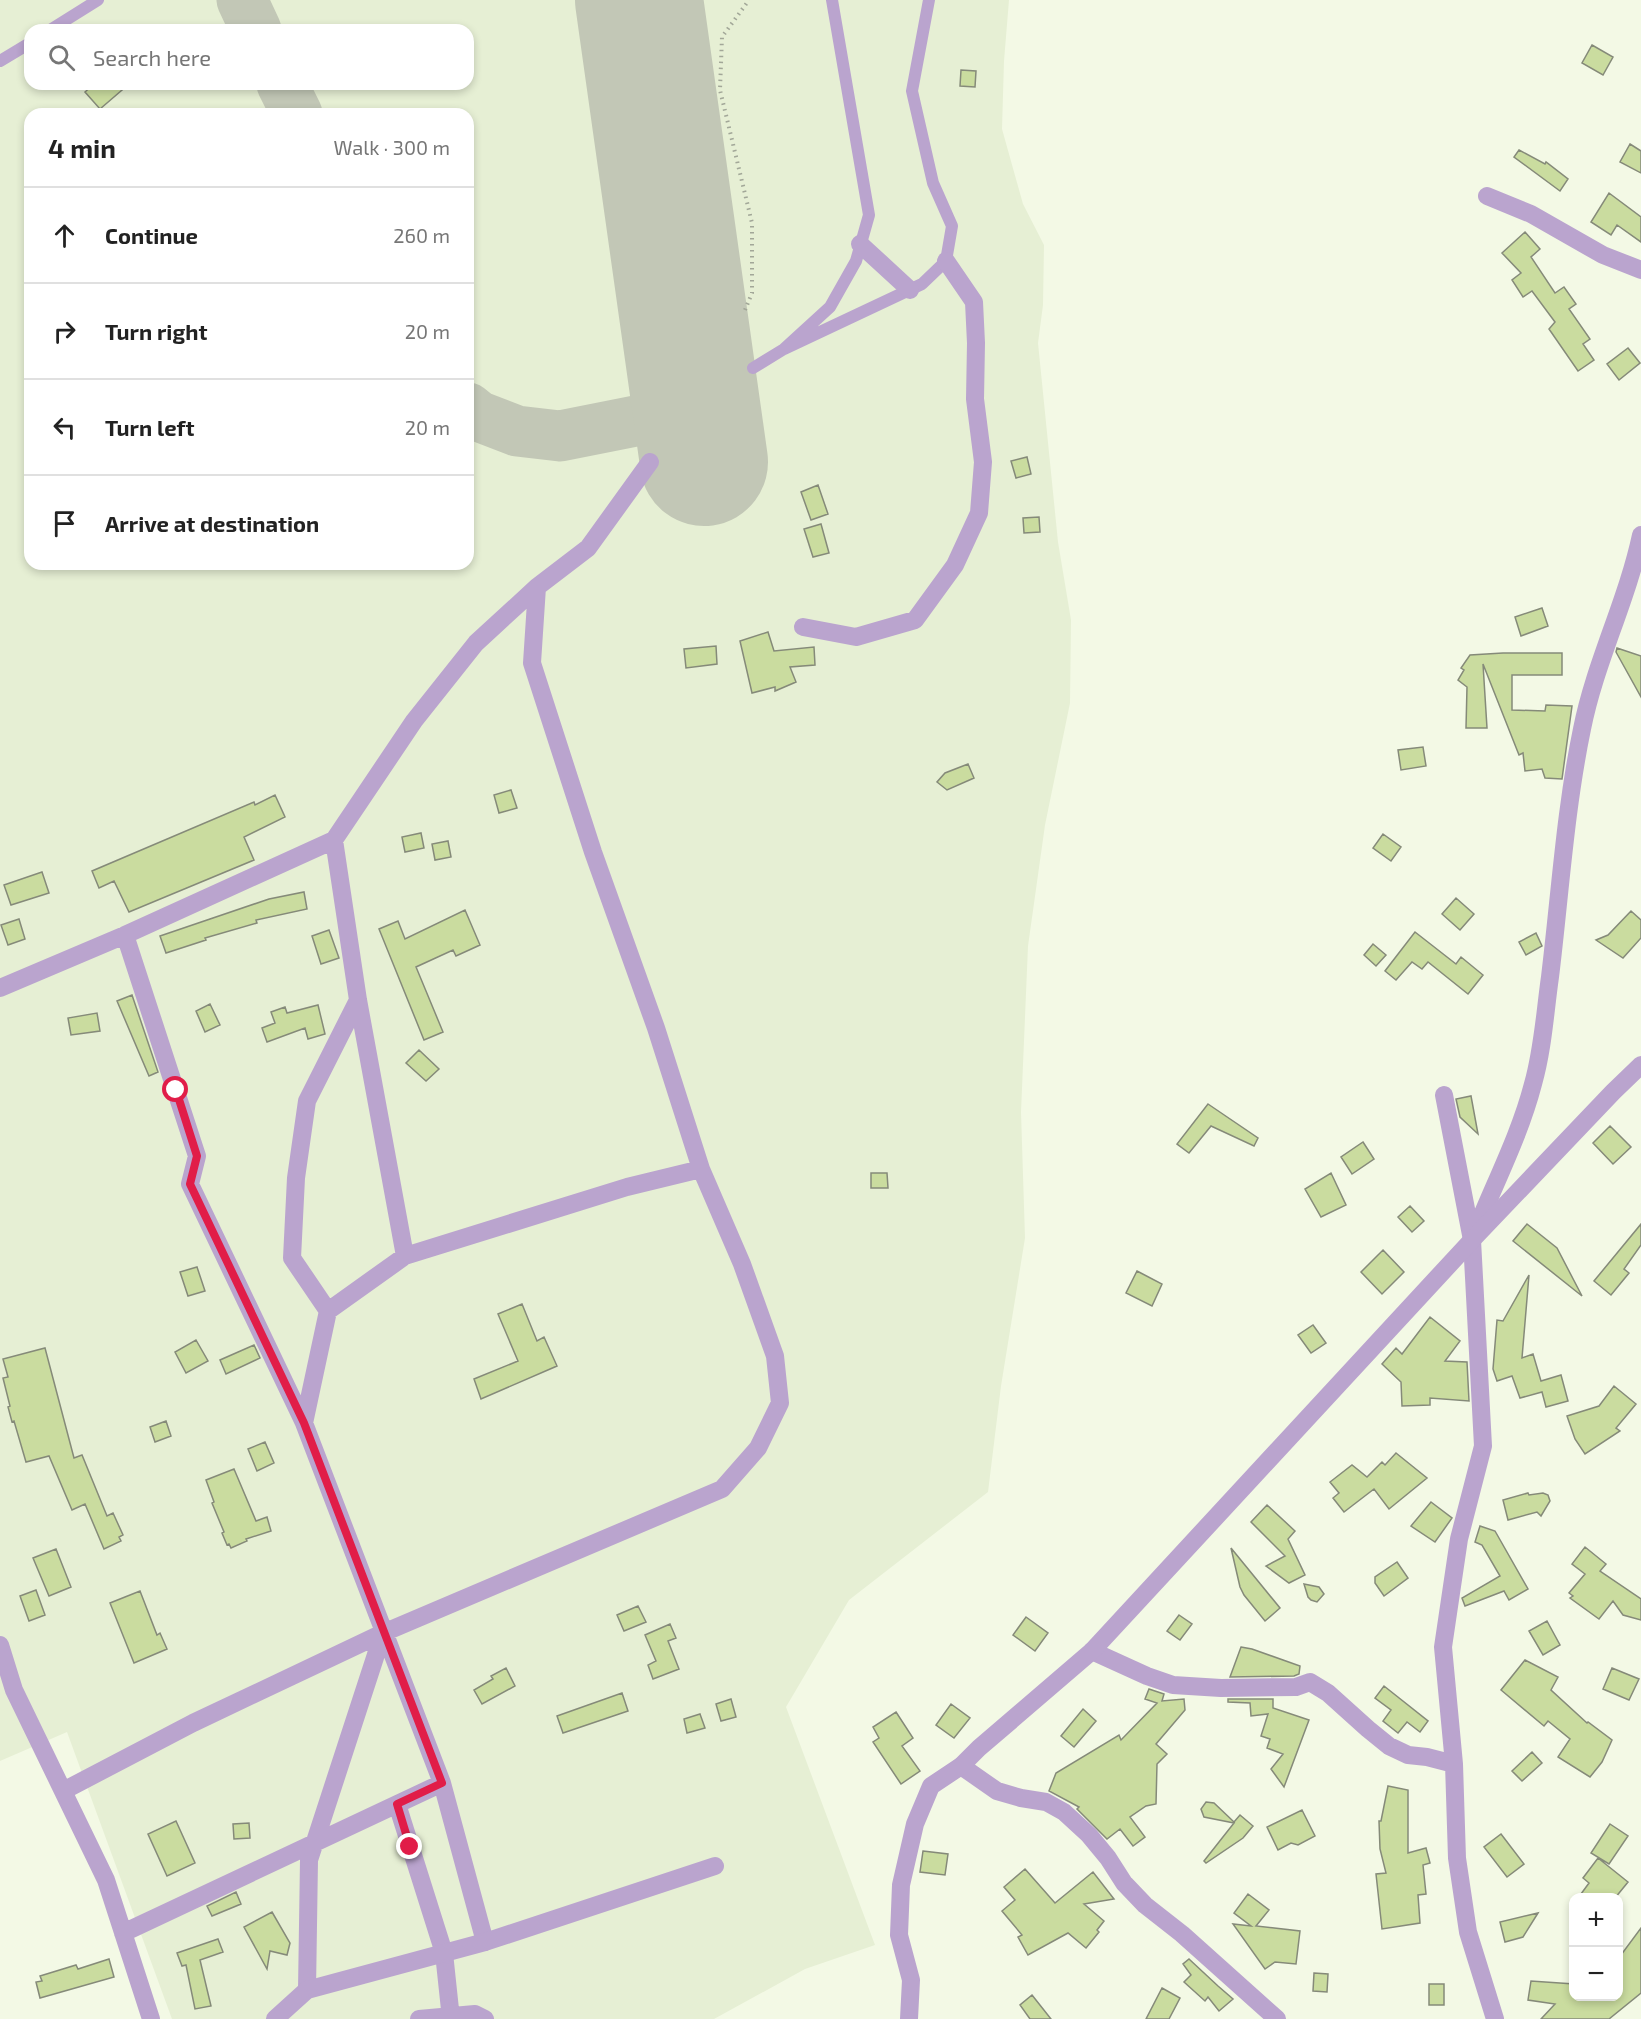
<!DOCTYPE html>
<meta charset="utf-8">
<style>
:root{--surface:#fff;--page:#f6f6f6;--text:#222;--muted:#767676;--line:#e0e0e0}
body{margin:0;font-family:"Exo 2",sans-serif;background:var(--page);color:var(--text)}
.controls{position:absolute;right:18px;bottom:18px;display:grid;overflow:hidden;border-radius:12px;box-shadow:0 3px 9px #0003}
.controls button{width:54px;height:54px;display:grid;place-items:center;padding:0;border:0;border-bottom:2px solid var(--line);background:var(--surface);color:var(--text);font:30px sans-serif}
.stop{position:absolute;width:18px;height:18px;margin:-14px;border:4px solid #e11d48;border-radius:50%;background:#fff}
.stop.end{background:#e11d48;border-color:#fff;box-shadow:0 2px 6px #0008}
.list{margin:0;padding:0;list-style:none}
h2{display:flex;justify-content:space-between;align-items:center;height:78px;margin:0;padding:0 24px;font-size:26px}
h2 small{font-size:20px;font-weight:400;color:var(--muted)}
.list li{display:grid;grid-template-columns:39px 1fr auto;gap:18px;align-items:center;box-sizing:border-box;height:96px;padding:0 24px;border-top:2px solid var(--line)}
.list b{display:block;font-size:22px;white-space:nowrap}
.list em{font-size:20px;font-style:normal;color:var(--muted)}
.icon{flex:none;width:33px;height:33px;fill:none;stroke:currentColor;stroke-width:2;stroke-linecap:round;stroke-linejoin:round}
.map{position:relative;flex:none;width:1641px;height:2019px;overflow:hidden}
.search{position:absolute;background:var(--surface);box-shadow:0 3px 9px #0003;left:24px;top:24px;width:450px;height:66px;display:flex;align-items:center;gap:15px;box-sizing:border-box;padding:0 21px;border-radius:18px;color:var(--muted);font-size:22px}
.panel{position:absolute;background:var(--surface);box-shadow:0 3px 9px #0003;left:24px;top:108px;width:450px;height:462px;border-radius:18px}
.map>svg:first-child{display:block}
.built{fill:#e6efd4;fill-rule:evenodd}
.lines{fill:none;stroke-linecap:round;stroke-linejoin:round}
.taxiway{stroke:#c2c7b6;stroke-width:51}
.runway{stroke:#c2c7b6;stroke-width:128}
.building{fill:#cadc9f;stroke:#858a79;stroke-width:1.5}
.path{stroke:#a2a798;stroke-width:4;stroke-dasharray:1.5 4.5;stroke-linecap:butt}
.service{stroke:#baa4ce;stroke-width:12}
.minor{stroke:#baa4ce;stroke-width:18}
.tertiary{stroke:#baa4ce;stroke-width:18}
.route{stroke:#e11d48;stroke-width:8}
</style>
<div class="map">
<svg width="1641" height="2019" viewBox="0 0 1641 2019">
<rect width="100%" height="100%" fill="#f3f9e5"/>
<!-- built -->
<path class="built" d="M 0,0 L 1009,0 L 1004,61 L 1002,129 L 1023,204 L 1044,245 L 1043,305 L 1038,343 L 1058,542 L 1071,620 L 1070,703 L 1045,825 L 1028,946 L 1021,1112 L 1025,1238 L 1001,1386 L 988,1492 L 849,1600 L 786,1707 L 875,1945 L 805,1969 L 714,2019 L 172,2019 L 67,1732 L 0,1761 ZM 30,30 L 468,30 L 468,84 L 30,84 ZM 30,114 L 468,114 L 468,564 L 30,564 Z"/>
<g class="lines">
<!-- taxiway -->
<path class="taxiway" d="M 242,0 L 256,30
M 282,84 L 297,114
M 468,408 L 478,416 L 517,431 L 560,436 L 696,409"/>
<!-- runway -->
<path class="runway" d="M 639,0 L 704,462"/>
</g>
<!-- building -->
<path class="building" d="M 1592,45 L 1613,57 L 1603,75 L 1582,63 Z
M 961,70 L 976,71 L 975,87 L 960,86 Z
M 94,84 L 129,84 L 100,109 L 85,92 Z
M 1630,144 L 1641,151 L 1641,173 L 1620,162 Z
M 1519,150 L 1545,164 L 1546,162 L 1568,179 L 1560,191 L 1514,157 Z
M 1609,193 L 1641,217 L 1641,242 L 1617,225 L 1611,235 L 1591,222 Z
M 1525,232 L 1540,249 L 1531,257 L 1555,293 L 1564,287 L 1576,304 L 1569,309 L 1590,339 L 1583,344 L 1594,360 L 1578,371 L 1549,329 L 1555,322 L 1532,291 L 1523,297 L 1512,280 L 1521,273 L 1502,253 Z
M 1628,348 L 1640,363 L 1619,380 L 1607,364 Z
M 1027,457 L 1031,474 L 1016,478 L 1011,461 Z
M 818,485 L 828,514 L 811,520 L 801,492 Z
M 1039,517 L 1040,532 L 1024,533 L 1023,518 Z
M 821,524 L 829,553 L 813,557 L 804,529 Z
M 1542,608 L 1548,626 L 1521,636 L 1515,617 Z
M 768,632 L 774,651 L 814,647 L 815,665 L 790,667 L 796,682 L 775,691 L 775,687 L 752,693 L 740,641 Z
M 716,646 L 717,664 L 686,668 L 684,649 Z
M 1617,648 L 1641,656 L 1641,697 L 1616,652 Z
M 1503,653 L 1562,653 L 1562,675 L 1512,675 L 1512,710 L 1545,711 L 1546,705 L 1572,706 L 1562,779 L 1545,778 L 1542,769 L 1525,771 L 1523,753 L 1519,755 L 1483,664 L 1487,728 L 1466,728 L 1467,687 L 1458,680 L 1464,670 L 1461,668 L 1470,655 Z
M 1423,747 L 1426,766 L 1401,770 L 1398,750 Z
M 968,764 L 974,778 L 947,790 L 937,782 L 945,773 Z
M 511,790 L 517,808 L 499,813 L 494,795 Z
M 275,795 L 285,817 L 244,837 L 254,860 L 129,912 L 114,881 L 99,888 L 92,871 L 254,802 L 255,805 Z
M 421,833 L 424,848 L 405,852 L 402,837 Z
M 1383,834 L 1401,847 L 1391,861 L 1373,848 Z
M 448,841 L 451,857 L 435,860 L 432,844 Z
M 42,872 L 49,893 L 11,905 L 4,885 Z
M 304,892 L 307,909 L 256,920 L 257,923 L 205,938 L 206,940 L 166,953 L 160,936 L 269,899 Z
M 1456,898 L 1474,914 L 1460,930 L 1442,914 Z
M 465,910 L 480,945 L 456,956 L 453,950 L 416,967 L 443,1032 L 424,1040 L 379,929 L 398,921 L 405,939 Z
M 1631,911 L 1641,920 L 1641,938 L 1623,958 L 1596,940 L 1608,935 Z
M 19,919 L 25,939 L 8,945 L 1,925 Z
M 329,930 L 339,958 L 321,964 L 312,936 Z
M 1415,932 L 1456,964 L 1461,957 L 1483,975 L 1468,994 L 1428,962 L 1422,969 L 1412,962 L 1396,980 L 1385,971 Z
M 1536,933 L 1542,946 L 1526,955 L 1519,942 Z
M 1373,944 L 1386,955 L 1376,966 L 1364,955 Z
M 132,995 L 158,1072 L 149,1076 L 117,1001 Z
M 210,1004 L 220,1025 L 205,1032 L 196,1011 Z
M 318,1005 L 325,1034 L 308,1039 L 305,1028 L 267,1042 L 262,1028 L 275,1023 L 271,1012 L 285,1007 L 287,1013 Z
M 97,1013 L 100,1031 L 71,1035 L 68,1018 Z
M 419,1050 L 439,1069 L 426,1081 L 406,1063 Z
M 1471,1096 L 1478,1134 L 1460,1117 L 1456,1099 Z
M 1208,1104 L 1258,1138 L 1254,1146 L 1211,1126 L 1189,1153 L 1177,1144 Z
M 1610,1126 L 1631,1147 L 1613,1164 L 1593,1143 Z
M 1363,1142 L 1374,1159 L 1352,1174 L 1341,1157 Z
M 871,1173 L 887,1173 L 888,1188 L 871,1188 Z
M 1331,1173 L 1346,1205 L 1321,1217 L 1305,1189 Z
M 1410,1206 L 1424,1221 L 1412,1232 L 1398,1217 Z
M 1527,1224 L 1557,1248 L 1582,1296 L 1513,1241 Z
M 1641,1224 L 1641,1245 L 1624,1269 L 1629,1273 L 1611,1295 L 1594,1281 Z
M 1383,1250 L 1404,1272 L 1382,1294 L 1361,1272 Z
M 197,1267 L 205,1291 L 188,1296 L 180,1272 Z
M 1137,1271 L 1162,1284 L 1152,1306 L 1126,1293 Z
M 1529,1275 L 1522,1358 L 1533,1354 L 1541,1381 L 1561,1375 L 1568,1401 L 1546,1407 L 1542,1392 L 1520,1398 L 1512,1376 L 1497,1381 L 1493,1369 L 1497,1320 L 1503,1321 Z
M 522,1304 L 537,1341 L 544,1337 L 557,1366 L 481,1399 L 474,1379 L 518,1361 L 498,1314 Z
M 1430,1317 L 1460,1341 L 1445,1361 L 1467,1362 L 1469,1401 L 1430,1398 L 1430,1405 L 1402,1406 L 1401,1382 L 1382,1364 L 1396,1348 L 1402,1354 Z
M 1313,1325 L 1326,1343 L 1311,1353 L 1298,1335 Z
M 196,1340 L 208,1361 L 186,1373 L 175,1352 Z
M 254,1345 L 260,1358 L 226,1374 L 220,1360 Z
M 45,1348 L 74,1458 L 82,1455 L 107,1516 L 113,1513 L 123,1535 L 119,1537 L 121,1541 L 104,1549 L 85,1504 L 72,1510 L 49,1456 L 26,1462 L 14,1421 L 12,1422 L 8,1407 L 10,1406 L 3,1378 L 8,1377 L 3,1359 Z
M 1614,1386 L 1636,1404 L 1616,1428 L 1620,1431 L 1585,1454 L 1575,1439 L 1567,1416 L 1599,1406 Z
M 166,1421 L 171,1436 L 155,1442 L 150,1427 Z
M 265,1442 L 274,1463 L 257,1471 L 248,1449 Z
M 1396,1453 L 1427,1478 L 1389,1509 L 1374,1489 L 1344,1512 L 1333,1498 L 1339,1493 L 1330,1482 L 1352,1465 L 1367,1477 L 1382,1462 L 1385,1465 Z
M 234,1469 L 256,1521 L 267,1517 L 271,1531 L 246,1539 L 247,1541 L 231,1548 L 229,1544 L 227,1545 L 222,1533 L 224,1532 L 212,1503 L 214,1502 L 206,1480 Z
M 1528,1493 L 1529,1495 L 1543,1493 L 1548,1495 L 1550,1501 L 1541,1516 L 1537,1512 L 1508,1520 L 1503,1500 Z
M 1431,1502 L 1452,1518 L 1435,1542 L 1411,1526 Z
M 1267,1505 L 1295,1531 L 1288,1539 L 1305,1575 L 1289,1583 L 1266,1566 L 1285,1556 L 1251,1522 Z
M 1480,1526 L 1495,1531 L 1528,1589 L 1509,1600 L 1504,1591 L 1465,1606 L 1462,1598 L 1500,1576 L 1482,1545 L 1475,1542 Z
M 1585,1547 L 1606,1564 L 1600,1571 L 1641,1599 L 1641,1620 L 1623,1615 L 1613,1601 L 1599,1619 L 1570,1598 L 1573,1596 L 1569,1593 L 1585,1574 L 1572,1564 Z
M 1231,1548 L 1280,1608 L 1265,1621 L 1244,1595 L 1240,1587 Z
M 56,1549 L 71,1587 L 49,1596 L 33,1558 Z
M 1397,1562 L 1408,1578 L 1384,1596 L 1375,1583 L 1375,1577 Z
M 1304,1584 L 1319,1587 L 1324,1594 L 1317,1602 L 1311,1600 L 1308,1597 Z
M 36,1590 L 45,1615 L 29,1621 L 20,1596 Z
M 140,1591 L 157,1635 L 160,1633 L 167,1649 L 134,1663 L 110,1603 Z
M 638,1606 L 646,1622 L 624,1631 L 617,1615 Z
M 1179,1615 L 1192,1624 L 1180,1640 L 1167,1631 Z
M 1026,1617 L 1048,1633 L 1035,1651 L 1013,1635 Z
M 1547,1621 L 1560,1645 L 1543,1655 L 1529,1631 Z
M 670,1624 L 676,1638 L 668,1641 L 679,1669 L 653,1679 L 648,1665 L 656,1661 L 645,1635 Z
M 1241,1647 L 1252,1649 L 1300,1666 L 1299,1674 L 1294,1676 L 1230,1677 Z
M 1525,1660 L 1558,1677 L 1551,1690 L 1587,1723 L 1588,1722 L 1612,1740 L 1602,1762 L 1590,1777 L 1558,1757 L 1570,1739 L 1548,1721 L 1544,1726 L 1501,1690 Z
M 506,1668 L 515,1686 L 482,1704 L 474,1690 L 493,1679 L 491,1676 Z
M 1612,1668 L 1639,1679 L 1629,1700 L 1603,1689 Z
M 1384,1686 L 1428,1721 L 1420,1732 L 1407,1722 L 1398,1733 L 1383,1721 L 1391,1710 L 1375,1698 Z
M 1149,1689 L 1164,1694 L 1162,1701 L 1184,1699 L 1185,1710 L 1156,1744 L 1167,1754 L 1157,1764 L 1156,1804 L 1146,1806 L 1130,1817 L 1145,1837 L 1133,1846 L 1120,1829 L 1107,1839 L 1077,1809 L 1079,1807 L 1049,1791 L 1056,1773 L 1119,1735 L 1121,1740 L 1157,1703 L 1145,1699 Z
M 622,1693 L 628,1711 L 563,1733 L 557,1716 Z
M 731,1699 L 736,1717 L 721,1721 L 716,1704 Z
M 1228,1699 L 1273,1699 L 1273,1708 L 1309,1720 L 1284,1787 L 1271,1769 L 1283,1754 L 1267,1748 L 1270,1739 L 1261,1736 L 1268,1714 L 1251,1716 L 1250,1703 L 1228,1702 Z
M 951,1704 L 970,1718 L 954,1738 L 936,1725 Z
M 1083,1709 L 1096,1721 L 1074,1747 L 1061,1736 Z
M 896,1712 L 913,1738 L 902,1746 L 920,1771 L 901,1784 L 873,1742 L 879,1738 L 873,1727 Z
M 700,1714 L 705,1728 L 687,1733 L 684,1719 Z
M 1532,1752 L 1542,1763 L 1522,1781 L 1512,1771 Z
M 1388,1786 L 1408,1790 L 1408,1853 L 1426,1848 L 1430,1863 L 1423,1865 L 1426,1894 L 1418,1895 L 1420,1923 L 1382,1929 L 1376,1874 L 1386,1873 L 1380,1849 L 1379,1821 L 1381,1821 Z
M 1206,1802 L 1214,1803 L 1234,1822 L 1240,1815 L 1253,1826 L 1243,1838 L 1206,1863 L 1204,1861 L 1234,1823 L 1204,1817 L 1201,1809 Z
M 1302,1810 L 1315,1836 L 1298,1845 L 1291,1843 L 1278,1850 L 1267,1827 Z
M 176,1821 L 195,1863 L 167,1876 L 148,1834 Z
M 249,1823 L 250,1838 L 234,1839 L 233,1824 Z
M 1610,1824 L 1628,1836 L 1609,1864 L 1591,1853 Z
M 1501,1834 L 1524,1864 L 1507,1877 L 1484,1847 Z
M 923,1851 L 948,1854 L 945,1875 L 920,1872 Z
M 1598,1858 L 1628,1882 L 1615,1898 L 1578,1898 L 1589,1883 L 1583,1878 Z
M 1025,1869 L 1055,1903 L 1093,1872 L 1114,1899 L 1084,1904 L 1104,1921 L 1097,1930 L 1099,1932 L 1086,1948 L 1068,1933 L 1028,1955 L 1018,1937 L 1022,1935 L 1002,1911 L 1015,1900 L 1004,1887 Z
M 236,1892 L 241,1904 L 212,1916 L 207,1906 Z
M 1248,1894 L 1269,1910 L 1256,1926 L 1300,1931 L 1296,1964 L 1275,1962 L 1265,1969 L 1233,1924 L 1251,1926 L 1234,1913 Z
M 272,1912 L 290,1943 L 287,1955 L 270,1951 L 267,1969 L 244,1927 Z
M 1538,1913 L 1523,1937 L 1505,1942 L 1500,1922 Z
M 1641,1928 L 1641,1993 L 1609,2019 L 1541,2019 L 1555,2004 L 1528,2000 L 1531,1981 L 1574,1984 L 1574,1996 L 1618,1996 L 1618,1959 Z
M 218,1939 L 223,1952 L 200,1960 L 211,2006 L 195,2009 L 186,1965 L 182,1966 L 177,1953 Z
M 109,1959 L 114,1977 L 40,1998 L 36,1982 L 42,1981 L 40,1976 L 76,1965 L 78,1969 Z
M 1189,1959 L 1218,1986 L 1233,1999 L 1219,2011 L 1208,1997 L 1205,2001 L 1184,1982 L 1191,1975 L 1183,1964 Z
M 1314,1973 L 1328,1974 L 1327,1992 L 1313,1991 Z
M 1429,1984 L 1444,1984 L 1444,2005 L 1429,2005 Z
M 1162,1988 L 1180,1998 L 1169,2019 L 1146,2019 Z
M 1032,1995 L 1051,2019 L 1030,2019 L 1020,2005 Z"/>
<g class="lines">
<!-- path -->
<path class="path" d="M 745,310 L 752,293 L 752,223 L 720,90 L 722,37 L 749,0"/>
<!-- service -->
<path class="service" d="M 50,30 L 98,0
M 0,61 L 30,43
M 784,349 L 922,284 L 946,261 L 952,226 L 933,183 L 912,91 L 929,0
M 753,368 L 784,349 L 830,307 L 856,261 L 869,215 L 832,0"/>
<!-- minor -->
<path class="minor" d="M 1487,196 L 1531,214 L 1603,255 L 1641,270
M 860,244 L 910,290
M 803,627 L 856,637 L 915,620 L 955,565 L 979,513 L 983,462 L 975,399 L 976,343 L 974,302 L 946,261
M 334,840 L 358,1000 L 405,1256
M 0,988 L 125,935
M 1444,1095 L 1472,1240 L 1483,1446 L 1459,1539 L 1443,1647 L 1454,1764 L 1457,1858 L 1468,1932 L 1495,2019
M 1472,1240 C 1492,1188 1519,1138 1533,1084 C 1543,1049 1545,1012 1550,977 C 1560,895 1565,811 1582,729 C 1595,663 1627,601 1641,535
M 328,1311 L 292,1258 L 296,1178 L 307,1101 L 358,1000
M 304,1423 L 328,1311 L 405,1256 L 627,1187 L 701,1169
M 0,1645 L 14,1690 L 106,1880 L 151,2019
M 1092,1651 L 1147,1676 L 1173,1685 L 1221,1688 L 1296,1687 L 1310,1682 L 1328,1693 L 1368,1729 L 1389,1746 L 1408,1755 L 1427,1757 L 1454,1764
M 961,1766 L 997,1791 L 1021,1798 L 1046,1802 L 1064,1812 L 1089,1835 L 1108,1858 L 1124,1883 L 1145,1905 L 1182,1934 L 1277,2019
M 63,1791 L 193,1723 L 383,1633 L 722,1489 L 758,1448 L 780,1403 L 775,1356 L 742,1264 L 701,1169 L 656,1028 L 593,852 L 532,663 L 537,587
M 397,1804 L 444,1953 L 451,2019
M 123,1933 L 442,1783
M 485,1942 L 442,1783 L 304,1423 L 190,1184 L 197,1156 L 125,935 L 334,840 L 414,721 L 476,643 L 537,587 L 588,548 L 650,462
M 307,1990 L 309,1860 L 383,1633
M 419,2019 L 475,2014 L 485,2019"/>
<!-- tertiary -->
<path class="tertiary" d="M 275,2019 L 307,1990 L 485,1942 L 715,1866
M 909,2019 L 911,1980 L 899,1935 L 901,1885 L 915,1824 L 931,1786 L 961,1766 L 979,1748 L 1092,1651 L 1472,1240 L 1613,1092 L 1641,1065"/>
</g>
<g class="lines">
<!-- route -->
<path class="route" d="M 176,1090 L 197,1156 L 190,1184 L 304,1423 L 442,1783 L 397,1804 L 410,1847"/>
</g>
</svg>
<div class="controls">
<button>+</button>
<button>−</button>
</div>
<div class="stop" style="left:176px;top:1090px"></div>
<div class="stop end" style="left:410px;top:1847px"></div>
<div class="search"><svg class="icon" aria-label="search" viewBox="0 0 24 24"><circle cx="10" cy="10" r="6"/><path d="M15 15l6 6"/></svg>Search here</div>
<section class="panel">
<h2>4 min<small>Walk · 300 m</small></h2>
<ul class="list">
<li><svg class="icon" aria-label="ahead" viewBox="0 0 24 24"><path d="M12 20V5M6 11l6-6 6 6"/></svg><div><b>Continue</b></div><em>260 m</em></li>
<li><svg class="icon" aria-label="right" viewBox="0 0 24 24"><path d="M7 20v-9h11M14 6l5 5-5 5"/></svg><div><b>Turn right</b></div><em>20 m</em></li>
<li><svg class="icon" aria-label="left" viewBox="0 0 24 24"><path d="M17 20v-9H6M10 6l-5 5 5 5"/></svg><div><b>Turn left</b></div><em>20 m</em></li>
<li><svg class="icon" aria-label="arrive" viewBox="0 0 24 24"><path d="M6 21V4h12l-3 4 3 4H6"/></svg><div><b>Arrive at destination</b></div></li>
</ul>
</section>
</div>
